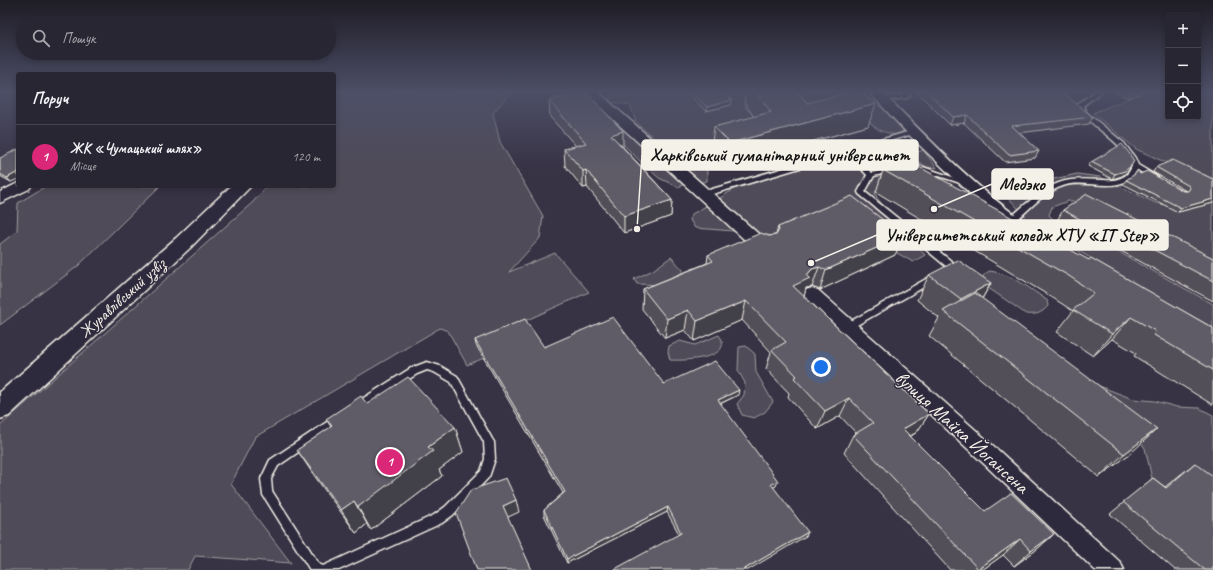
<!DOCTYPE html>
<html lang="uk">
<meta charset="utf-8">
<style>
:root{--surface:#292633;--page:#312e3b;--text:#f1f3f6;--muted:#a5a5ac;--line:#45434e;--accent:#db2777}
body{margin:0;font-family:Caveat,sans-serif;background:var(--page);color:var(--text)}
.controls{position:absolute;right:12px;top:12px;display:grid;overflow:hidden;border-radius:4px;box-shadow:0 2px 6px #0003}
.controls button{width:36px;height:36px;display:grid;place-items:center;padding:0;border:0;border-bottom:1px solid var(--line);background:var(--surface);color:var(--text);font:20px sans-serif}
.you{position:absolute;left:821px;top:367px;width:14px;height:14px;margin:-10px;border:3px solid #fff;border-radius:50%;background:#1a73e8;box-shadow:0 0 0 6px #1a73e833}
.badge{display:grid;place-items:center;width:26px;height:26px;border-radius:50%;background:var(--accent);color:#fff;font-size:13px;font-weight:700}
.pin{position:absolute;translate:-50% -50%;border:2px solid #fff;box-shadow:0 1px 4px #0006}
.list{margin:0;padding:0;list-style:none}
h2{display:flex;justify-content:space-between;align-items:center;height:52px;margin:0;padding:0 16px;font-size:17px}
h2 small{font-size:13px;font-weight:400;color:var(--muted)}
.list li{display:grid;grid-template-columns:26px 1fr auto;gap:12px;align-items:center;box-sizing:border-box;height:64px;padding:0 16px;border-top:1px solid var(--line)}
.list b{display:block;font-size:15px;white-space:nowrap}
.list p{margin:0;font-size:13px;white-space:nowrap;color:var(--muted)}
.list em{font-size:13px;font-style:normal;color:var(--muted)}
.icon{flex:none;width:22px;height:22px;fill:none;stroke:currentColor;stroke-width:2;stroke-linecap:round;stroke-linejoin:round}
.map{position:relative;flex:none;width:1213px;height:570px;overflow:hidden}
.search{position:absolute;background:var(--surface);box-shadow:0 2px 6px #0003;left:16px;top:16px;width:320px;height:44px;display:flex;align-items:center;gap:10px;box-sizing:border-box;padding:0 14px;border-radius:22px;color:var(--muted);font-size:15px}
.panel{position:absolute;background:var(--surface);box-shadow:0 2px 6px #0003;left:16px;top:72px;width:320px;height:116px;border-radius:4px}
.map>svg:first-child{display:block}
.green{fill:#504b59;stroke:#a29ea0}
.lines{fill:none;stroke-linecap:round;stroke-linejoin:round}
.lane-casing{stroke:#f4f1e8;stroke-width:3}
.street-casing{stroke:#f4f1e8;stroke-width:3}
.primary-casing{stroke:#f4f1e8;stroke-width:3}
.lane{fill:#2f2a3d;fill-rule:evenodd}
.street{fill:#2f2a3d;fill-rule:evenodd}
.primary{fill:#2f2a3d;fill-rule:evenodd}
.wall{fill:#524f59;stroke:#f4f1e8}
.shaded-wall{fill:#424048;stroke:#f4f1e8}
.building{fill:#5f5c67;stroke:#f4f1e8}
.labels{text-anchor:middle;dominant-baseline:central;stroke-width:3;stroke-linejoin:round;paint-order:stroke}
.street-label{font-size:17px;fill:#f4f1e8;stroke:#2f2a3d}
.near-street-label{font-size:20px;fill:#f4f1e8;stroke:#2f2a3d}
.leader{fill:none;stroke:#f4f1e8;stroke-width:1.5}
.callout-dot{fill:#f4f1e8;stroke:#2f2a3d;stroke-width:1.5}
.callout{fill:#f4f1e8;stroke:#f4f1e8;stroke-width:1.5}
.callout-label{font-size:18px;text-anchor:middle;font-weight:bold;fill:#111}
</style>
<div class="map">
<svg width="1213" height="570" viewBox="0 0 1213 570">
<rect width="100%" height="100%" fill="#373244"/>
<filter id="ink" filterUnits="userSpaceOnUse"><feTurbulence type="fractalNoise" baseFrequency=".025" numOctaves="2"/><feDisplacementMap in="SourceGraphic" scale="8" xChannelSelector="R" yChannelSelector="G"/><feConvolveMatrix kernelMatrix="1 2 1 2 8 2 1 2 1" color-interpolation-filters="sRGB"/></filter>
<g filter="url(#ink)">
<!-- green -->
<path class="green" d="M 337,91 L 512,91 L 493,113 L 500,142 L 543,216 L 540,238 L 509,272 L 555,253 L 589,292 L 505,330 L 484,358 L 467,365 L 448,331 L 440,328 L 255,437 L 231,484 L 291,563 L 195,556 L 188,570 L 0,570 L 0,426 L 253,202 L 267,186 L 334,186 L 334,98 Z
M 615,91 L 770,91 L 746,101 L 744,104 L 747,110 L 758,114 L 774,112 L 719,142 L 695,150 L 694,158 L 707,171 L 707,181 L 698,183 L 680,170 L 655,139 L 636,122 L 630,105 L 611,102 L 608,97 Z
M 792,91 L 869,91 L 903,126 L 902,133 L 897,135 C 876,131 874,128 861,111 L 819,114 Z
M 1146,91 L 1168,91 L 1168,117 L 1198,117 L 1198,91 L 1213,91 L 1213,184 L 1136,149 L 1093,113 Z
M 582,103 L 598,103 L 682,182 L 682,186 L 678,187 L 659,178 L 642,163 Z
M 923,150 L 937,168 L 927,167 L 903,153 L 913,154 Z
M 845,155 C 861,155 877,156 892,162 L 896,176 L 875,192 L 877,198 L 902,229 L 925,255 L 913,262 L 897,253 L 881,237 L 798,229 L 771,236 L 758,233 L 695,228 L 690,220 L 692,214 L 717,200 L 734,189 Z
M 1077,174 L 1100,177 L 1156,203 L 1174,205 L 1213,197 L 1213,275 L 1175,258 L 1073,201 L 1068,201 L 1052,207 L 1049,215 C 1068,234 1076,244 1104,244 L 1213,304 L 1213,328 L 1033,225 L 1005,194 L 1012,188 Z
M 46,186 L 160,186 L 78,266 L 0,325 L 0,244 L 17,231 L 18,203 Z
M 671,257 L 683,270 L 679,279 L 665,285 L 637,284 L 634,279 L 653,270 Z
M 990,271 C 1012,274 1029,288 1047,300 L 1048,306 C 1041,314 1036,315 1026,314 L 984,285 C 981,277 983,274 990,271 Z
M 719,335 C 736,359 684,361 670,360 L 668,352 L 669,346 L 680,341 L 695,345 Z
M 746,346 L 755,354 L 756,372 L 773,402 L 765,412 L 754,418 L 742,415 L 737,404 L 744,395 L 745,383 L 738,370 L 739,347 Z
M 1089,382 L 1133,399 L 1155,401 L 1177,407 L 1199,408 L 1213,415 L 1213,527 L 1153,483 L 1145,448 Z"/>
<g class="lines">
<!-- lane casing -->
<g class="lane-casing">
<path id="lane" d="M 900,91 L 906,91 L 910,96 L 907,98 L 882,101 L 879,99 L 882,97 L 903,95 Z
M 1096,91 L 1102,91 L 1083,106 L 1087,113 L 1124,143 L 1135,158 L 1138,165 L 1158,177 L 1155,179 L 1137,170 C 1124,196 1088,179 1066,185 C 1045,191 1029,209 1014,223 L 1008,223 L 1007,221 L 1008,219 C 1027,204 1046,183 1071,180 C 1085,178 1100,181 1114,180 C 1123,178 1129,175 1132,166 C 1121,138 1092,130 1077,106 L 1079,103 Z
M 914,130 L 916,131 L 916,133 L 853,152 L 872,173 L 892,168 L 894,169 L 894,171 L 874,176 L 865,192 L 956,265 L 957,267 C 955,271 949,273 944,272 L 943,270 L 947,267 L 859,194 L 858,192 L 867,175 L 847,154 L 706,196 L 704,196 L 701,194 L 702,192 Z
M 911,163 L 967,182 L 968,183 L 965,185 L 963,184 L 909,166 L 908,165 Z
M 935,274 L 938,275 L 939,277 L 938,279 L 850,329 L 844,329 L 843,327 L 844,325 Z
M 427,362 L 440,366 L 457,376 L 492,439 L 494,442 L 495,459 L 489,477 L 453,515 L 442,523 L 339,570 L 310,570 L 263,495 L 261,479 L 270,460 L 336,416 L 339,415 L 342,416 L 344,419 L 342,422 L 278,466 L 271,479 L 272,491 L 319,564 L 323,566 L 434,515 L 445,507 L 481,471 L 485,459 L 484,442 L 451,382 L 434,372 L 427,370 L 417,374 L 360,410 L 357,411 L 354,410 L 352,407 L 354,404 L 411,368 Z"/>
</g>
<!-- street casing -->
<g class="street-casing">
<path id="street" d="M 585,91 L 597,91 L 771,245 L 773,249 L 771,253 L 765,254 L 759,253 L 591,99 Z
M 868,91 L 881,91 C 926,136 970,183 1022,220 L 1025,224 L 1022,228 L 1017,229 L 1012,228 L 982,205 L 909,135 Z
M 18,183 L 18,186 L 31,186 L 29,189 L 0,203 L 0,192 Z
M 812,288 L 818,290 L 997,449 L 1120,562 L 1124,570 L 1095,570 L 983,463 L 806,298 L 803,294 L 806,290 Z"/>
</g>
<!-- primary casing -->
<g class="primary-casing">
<path id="primary" d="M 231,186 L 251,186 L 190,248 L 9,416 L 0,419 L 0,392 L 176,238 Z"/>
</g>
<!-- lane -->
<use href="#lane" class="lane"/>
<!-- street -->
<use href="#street" class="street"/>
<!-- primary -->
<use href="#primary" class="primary"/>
</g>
<!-- wall -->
<path class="wall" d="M 685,91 L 721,91 L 731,105 L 706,111 Z
M 746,91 L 797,91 L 807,103 L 868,126 L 726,165 L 711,150 L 714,127 L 754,117 L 744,102 Z
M 916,91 L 1008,91 L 1013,94 L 1093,117 L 1089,124 L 1019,133 L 1039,151 L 1035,158 L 1005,162 L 964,123 L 950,125 Z
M 1112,91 L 1146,91 L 1128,98 Z
M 549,101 L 623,147 L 672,200 L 671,216 L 624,233 L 587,187 L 583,188 L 565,166 L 564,149 L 576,146 L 550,117 Z
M 0,158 L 11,182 L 0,176 Z
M 1091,162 L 1128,171 L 1122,176 L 1112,179 L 1088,166 Z
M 1156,167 L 1213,179 L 1213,203 L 1178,212 L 1123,184 L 1126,180 L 1186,191 L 1153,172 Z
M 883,170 L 1089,260 L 1213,328 L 1213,405 L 1134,356 L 1136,353 L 1112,339 L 1093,356 L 1057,332 L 1073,311 L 1053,298 L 876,192 Z
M 1063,210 L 1213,258 L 1213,301 L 1095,237 L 1089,242 L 1055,224 Z
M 778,227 L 895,255 L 820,290 L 812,287 L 806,288 L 804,296 L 929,414 L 917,432 L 910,437 L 985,511 L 1054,534 L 1036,550 L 1014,566 L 1003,555 L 982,570 L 950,570 L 844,453 L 853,435 L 856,433 L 840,416 L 817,429 L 788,397 L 789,393 L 766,369 L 771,352 L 742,320 L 694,341 L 685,330 L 665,338 L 642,309 L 643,289 L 707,263 L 708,255 L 769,236 L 776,235 Z
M 929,275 L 991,283 L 982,299 L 1131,453 L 1099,477 L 929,336 L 939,318 L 917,300 Z
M 475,340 L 544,347 L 664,384 L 738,395 L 720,404 L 776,486 L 773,487 L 806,536 L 679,534 L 667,512 L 567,563 L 544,515 L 544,510 L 563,493 L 476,345 Z
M 367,404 L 455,427 L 463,452 L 439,470 L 442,476 L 371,530 L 367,524 L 356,533 L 313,474 L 297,450 L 331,427 L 326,419 Z
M 1195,463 L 1213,570 L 1175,570 L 1110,514 L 1153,478 L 1165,487 Z"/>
<!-- shaded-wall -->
<path class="shaded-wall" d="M 1138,91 L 1146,91 L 1128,98 L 1131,94 Z
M 732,100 L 731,105 L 706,111 L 707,107 Z
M 876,104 L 868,126 L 726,165 L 730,143 Z
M 967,115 L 964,123 L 950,125 L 953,117 Z
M 623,131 L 623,147 L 611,135 Z
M 1131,166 L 1128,171 L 1122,176 L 1112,179 L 1115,174 Z
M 586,170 L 587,187 L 583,188 L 583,171 Z
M 18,172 L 18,179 L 11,182 L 7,178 Z
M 1213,199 L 1213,203 L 1178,212 L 1181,208 Z
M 672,200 L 671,216 L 624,233 L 624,216 Z
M 1105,224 L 1095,237 L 1089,242 L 1098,229 Z
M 904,236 L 895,255 L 820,290 L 826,270 Z
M 819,267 L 812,287 L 806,288 L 804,297 L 793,286 L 807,275 L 812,269 Z
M 991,283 L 976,309 L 951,317 L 961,299 Z
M 746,301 L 742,320 L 694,341 L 697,321 Z
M 688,310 L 685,330 L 665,338 L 667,319 Z
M 1131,317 L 1112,339 L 1093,356 L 1112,334 Z
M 739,390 L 738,395 L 717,405 L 718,400 Z
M 849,398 L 840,416 L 817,429 L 825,411 Z
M 929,414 L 917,432 L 892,447 L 903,429 Z
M 455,427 L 463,452 L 439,470 L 442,476 L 371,530 L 358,507 L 428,447 Z
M 1157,429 L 1131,453 L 1099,477 L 1124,454 Z
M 778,481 L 776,486 L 770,489 L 771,484 Z
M 516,500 L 519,512 L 506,518 L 503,506 Z
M 354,501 L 367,524 L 356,533 L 341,510 Z
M 668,507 L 667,512 L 567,563 L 567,559 Z
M 808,532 L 806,536 L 748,570 L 743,570 Z
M 1054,534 L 1036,550 L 1014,566 L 1031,551 Z
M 1020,539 L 1003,555 L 982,570 L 977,570 Z"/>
<!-- building -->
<path class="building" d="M 585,91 L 623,131 L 611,135 L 672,200 L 624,216 L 586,170 L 583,171 L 564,149 L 586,143 L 549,101 Z
M 690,91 L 721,91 L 732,100 L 707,107 Z
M 755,91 L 797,91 L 807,103 L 855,91 L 858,91 L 876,104 L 730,143 L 714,127 L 771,112 Z
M 926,91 L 1008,91 L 1013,94 L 1024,91 L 1061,91 L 1093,117 L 1012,126 L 1039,151 L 1009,155 L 967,115 L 953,117 Z
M 1124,91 L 1138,91 L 1131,94 Z
M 1122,144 L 1129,153 L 1134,161 L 1131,166 L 1125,171 L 1115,174 L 1091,162 Z
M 18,149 L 18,172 L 7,178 L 0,174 L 0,158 Z
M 903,158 L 1089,260 L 1091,258 L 1213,328 L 1213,370 L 1154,335 L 1155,331 L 1131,317 L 1112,334 L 1073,310 L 1094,293 L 1069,276 L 883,170 Z
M 1173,160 L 1213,179 L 1213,199 L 1181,208 L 1126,180 L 1135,174 L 1138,170 L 1140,174 L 1147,171 L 1183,191 L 1188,191 L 1190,188 L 1189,186 L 1156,167 Z
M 1087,194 L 1213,258 L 1213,281 L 1105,224 L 1098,229 L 1063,210 Z
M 852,196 L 904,236 L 826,270 L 819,267 L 812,269 L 807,275 L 810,278 L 793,286 L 929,414 L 903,429 L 985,511 L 1011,493 L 1054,534 L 1031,551 L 1020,539 L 978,569 L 853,435 L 873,423 L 849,398 L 825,411 L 794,378 L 797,376 L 772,350 L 786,342 L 746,301 L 697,321 L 688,310 L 667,319 L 643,289 L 713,261 L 708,255 L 761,233 L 769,236 L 776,235 L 779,230 L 778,227 Z
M 958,260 L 991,283 L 961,299 L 929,275 Z
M 975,293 L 1157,429 L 1124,454 L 943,311 Z
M 613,317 L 664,384 L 715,361 L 739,390 L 718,400 L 778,481 L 771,484 L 808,532 L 743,570 L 613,570 L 681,533 L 668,507 L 567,559 L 544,510 L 565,492 L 475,340 L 525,319 L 544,347 Z
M 408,377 L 455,427 L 428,447 L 433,451 L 358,507 L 354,501 L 341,510 L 297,450 L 332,426 L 326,419 L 361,396 L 367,404 Z
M 1195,463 L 1213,476 L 1213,570 L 1205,570 L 1123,502 L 1153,478 L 1166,488 Z
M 506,478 L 516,500 L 503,506 L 532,570 L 477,570 L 456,513 L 471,490 Z"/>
</g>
<!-- sky -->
<linearGradient id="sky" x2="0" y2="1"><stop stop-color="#1e1c25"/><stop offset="0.54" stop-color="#4d4f67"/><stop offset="1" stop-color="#4d4f67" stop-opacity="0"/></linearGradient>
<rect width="1213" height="170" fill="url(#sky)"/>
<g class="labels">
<!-- street labels -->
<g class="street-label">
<text transform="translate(122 298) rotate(-42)">Журавлівський узвіз</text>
</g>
<!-- near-street labels -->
<g class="near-street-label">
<text transform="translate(962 432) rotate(42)">вулиця Майка Йогансена</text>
</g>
</g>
<!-- callouts -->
<path class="leader" d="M637 229L642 155M934 209L992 184M811 263L877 235"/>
<g class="callout-dot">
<circle cx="637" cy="229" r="4"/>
<circle cx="934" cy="209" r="4"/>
<circle cx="811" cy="263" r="4"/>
</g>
<g class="callout">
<rect x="642" y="140" width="276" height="30" rx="4"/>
<rect x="992" y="169" width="61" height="30" rx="4"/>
<rect x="877" y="220" width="291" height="30" rx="4"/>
</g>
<g class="callout-label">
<text x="780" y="161">Харківський гуманітарний університет</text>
<text x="1022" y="190">Медэко</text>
<text x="1022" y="241">Університетський коледж ХТУ «IT Step»</text>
</g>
</svg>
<div class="controls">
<button>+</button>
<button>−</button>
<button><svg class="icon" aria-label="locate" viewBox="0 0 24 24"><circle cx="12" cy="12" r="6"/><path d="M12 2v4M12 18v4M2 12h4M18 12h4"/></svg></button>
</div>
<div class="you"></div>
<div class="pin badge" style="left:390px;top:462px">1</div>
<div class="search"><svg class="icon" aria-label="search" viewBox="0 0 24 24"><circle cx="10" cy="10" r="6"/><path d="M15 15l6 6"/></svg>Пошук</div>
<section class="panel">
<h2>Поруч<small></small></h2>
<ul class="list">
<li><span class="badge">1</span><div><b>ЖК «Чумацький шлях»</b><p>Місце</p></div><em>120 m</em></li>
</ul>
</section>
</div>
